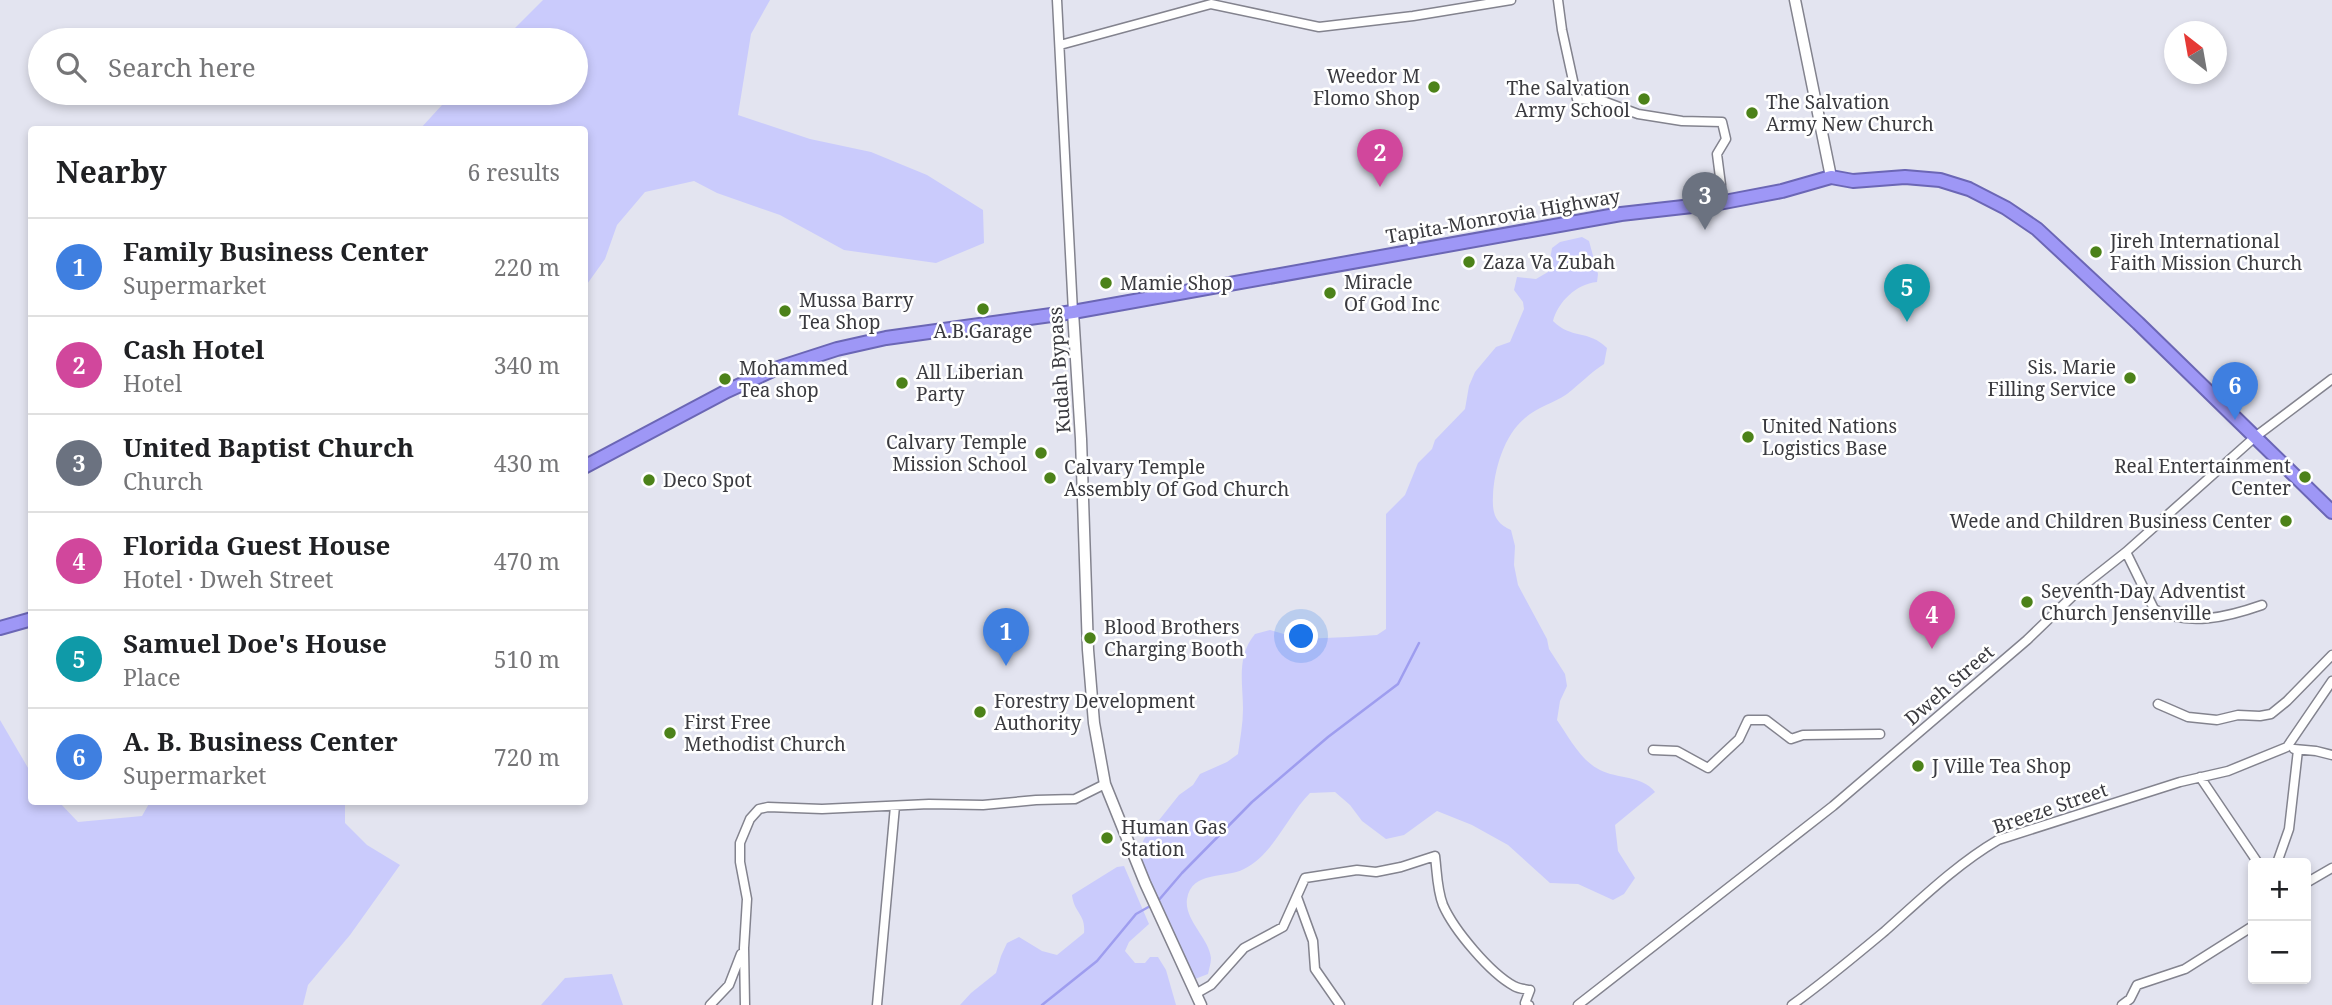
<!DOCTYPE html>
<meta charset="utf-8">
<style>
:root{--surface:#fff;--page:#f2f2f2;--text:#202124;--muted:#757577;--line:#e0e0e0;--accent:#111827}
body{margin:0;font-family:"Noto Serif",serif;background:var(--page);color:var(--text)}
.controls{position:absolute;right:21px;bottom:21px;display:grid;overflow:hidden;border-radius:7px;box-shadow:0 4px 10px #0003}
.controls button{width:63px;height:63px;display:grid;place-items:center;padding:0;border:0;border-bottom:2px solid var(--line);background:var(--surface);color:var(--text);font:35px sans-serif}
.compass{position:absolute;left:2164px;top:21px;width:63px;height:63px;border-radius:50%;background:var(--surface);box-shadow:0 4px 10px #0003;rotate:329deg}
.you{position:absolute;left:1302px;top:637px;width:24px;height:24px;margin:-18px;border:5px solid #fff;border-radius:50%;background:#1a73e8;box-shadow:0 0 0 10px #1a73e833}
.badge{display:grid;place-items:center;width:46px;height:46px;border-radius:50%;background:var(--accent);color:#fff;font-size:23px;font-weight:700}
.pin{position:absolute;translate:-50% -58px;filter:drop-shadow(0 2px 4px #0008)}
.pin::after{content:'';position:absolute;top:37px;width:24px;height:21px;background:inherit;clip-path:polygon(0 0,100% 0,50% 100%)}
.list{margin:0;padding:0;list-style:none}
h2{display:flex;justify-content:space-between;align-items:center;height:91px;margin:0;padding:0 28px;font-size:30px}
h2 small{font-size:23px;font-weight:400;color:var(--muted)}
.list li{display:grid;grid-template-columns:46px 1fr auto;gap:21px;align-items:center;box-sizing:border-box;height:98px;padding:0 28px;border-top:2px solid var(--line)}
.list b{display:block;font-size:26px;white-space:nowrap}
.list p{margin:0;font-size:23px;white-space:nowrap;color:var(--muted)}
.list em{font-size:23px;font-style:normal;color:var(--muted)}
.icon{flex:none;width:38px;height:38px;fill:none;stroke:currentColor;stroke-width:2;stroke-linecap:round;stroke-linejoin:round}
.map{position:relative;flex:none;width:2332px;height:1005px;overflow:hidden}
.search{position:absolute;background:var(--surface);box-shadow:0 4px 10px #0003;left:28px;top:28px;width:560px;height:77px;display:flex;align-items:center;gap:18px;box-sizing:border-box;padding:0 24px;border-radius:38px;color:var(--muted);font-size:26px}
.panel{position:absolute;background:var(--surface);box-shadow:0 4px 10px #0003;left:28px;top:126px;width:560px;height:679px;border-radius:7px}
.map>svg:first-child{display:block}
.green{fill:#cacbfc}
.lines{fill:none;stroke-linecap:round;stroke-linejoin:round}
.stream{stroke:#9e9def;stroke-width:2.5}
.minor-casing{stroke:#83838e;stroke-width:11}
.tertiary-casing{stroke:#83838e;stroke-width:13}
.trunk-casing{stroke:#6b66b5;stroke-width:16}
.minor{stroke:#fff;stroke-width:8}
.tertiary{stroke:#fff;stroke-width:10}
.trunk{stroke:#9e97f6;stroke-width:12}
.poi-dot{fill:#4c8219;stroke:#fff;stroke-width:2.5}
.labels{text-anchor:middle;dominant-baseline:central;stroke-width:5;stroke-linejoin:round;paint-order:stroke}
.poi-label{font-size:19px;fill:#3a3a3f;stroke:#fff;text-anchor:start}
.street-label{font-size:19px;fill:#3a3a3f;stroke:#fff}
</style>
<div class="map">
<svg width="2332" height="1005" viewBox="0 0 2332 1005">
<rect width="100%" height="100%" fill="#e3e4f0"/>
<!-- green -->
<path class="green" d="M 543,0 L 770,0 L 751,34 L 738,115 L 810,139 L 871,152 L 927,175 L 983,210 L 984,243 L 936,263 L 844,250 L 780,215 L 717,193 L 694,181 L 645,192 L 617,225 L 605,259 L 585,287 L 584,130 L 420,129 L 453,93 L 576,93 L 576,40 L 503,40 Z
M 1582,237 L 1589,241 L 1598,274 L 1597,282 C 1576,284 1558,302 1553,321 C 1572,340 1588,329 1607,348 L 1604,364 C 1590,373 1580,384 1567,394 C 1554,403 1537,407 1525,418 C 1504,435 1494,470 1493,496 C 1492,513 1495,523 1511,530 L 1515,546 L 1514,565 L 1518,585 L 1547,639 L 1549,649 L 1565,674 L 1567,686 L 1560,701 L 1557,720 C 1568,736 1581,761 1600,770 C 1617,779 1642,775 1655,792 L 1615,825 L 1618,851 L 1635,878 L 1624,894 L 1613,900 L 1578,884 L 1550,883 L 1508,845 L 1472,825 L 1437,811 L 1404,835 L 1386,839 L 1362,821 L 1350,805 L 1335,792 L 1310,793 C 1287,816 1274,854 1244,869 C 1225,879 1192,870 1187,899 C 1184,920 1209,938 1211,958 C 1211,963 1209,969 1208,974 L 1195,979 L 1186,971 L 1137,857 L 1144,839 L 1179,795 L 1193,785 L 1200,774 L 1227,762 L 1238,754 C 1240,739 1243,724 1243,709 C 1243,683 1236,657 1255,634 L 1270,630 L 1301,639 L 1348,637 L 1377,635 L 1386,629 L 1386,514 L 1405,495 L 1418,463 L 1432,449 L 1435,440 L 1465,409 L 1469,386 L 1475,372 L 1496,347 L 1510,342 L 1524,309 L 1523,302 L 1514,290 L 1517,277 L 1536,279 L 1548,272 L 1552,248 L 1560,242 Z
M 0,720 L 31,773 L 32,802 L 59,802 L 78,822 L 142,816 L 150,802 L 345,802 L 345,823 L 367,845 L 400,865 L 350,935 L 308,985 L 303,1005 L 0,1005 Z
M 1124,866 L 1149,924 L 1129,942 L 1125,951 L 1135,963 L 1145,963 L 1150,957 L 1158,957 L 1166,970 L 1176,1005 L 960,1005 L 971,993 L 996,973 L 1001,956 L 1007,943 L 1019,937 L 1042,951 L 1057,955 L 1084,933 C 1086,914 1074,913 1072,895 L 1117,867 Z
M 612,974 L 623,1005 L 541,1005 L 565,978 Z"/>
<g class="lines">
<!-- stream -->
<path class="stream" d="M 1158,901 L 1182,873 L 1252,802 L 1328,737 L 1398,684 L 1419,643
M 1042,1005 L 1097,961 L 1136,914 L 1152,905"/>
<!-- minor casing -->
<g class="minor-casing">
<path id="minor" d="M 1057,0 L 1073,312
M 1558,0 L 1562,30 L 1577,99 L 1603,101 L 1638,114 L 1682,121 L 1722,122 L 1726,139 L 1717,154 L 1721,185 L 1719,203
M 1060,45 L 1211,4 L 1319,27 L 1413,16 L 1511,0
M 2126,552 L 2154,609 C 2188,627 2228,617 2262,605
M 2158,704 L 2188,717 L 2217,720 L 2238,715 L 2260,716 L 2271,714 L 2287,701 L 2332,655
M 2294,749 L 2316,751 L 2332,755
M 1653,750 L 1677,751 L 1708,768 L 1739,739 L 1748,720 L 1766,720 L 1791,739 L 1803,735 L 1880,734
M 2200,777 L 2258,863
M 2277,863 L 2289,829 L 2298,750
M 2306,883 L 2332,868
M 1297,897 L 1313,941 L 1315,969 L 1340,1005
M 1197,993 L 1211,985 L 1244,948 L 1283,927 L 1305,878 L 1357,870 L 1376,872 L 1401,867 L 1435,856 C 1437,872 1437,890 1443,905 C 1454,930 1490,973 1514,986 C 1519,989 1525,989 1530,990 L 1525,1003 L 1529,1005
M 710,1005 L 729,985 L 741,954
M 745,1005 L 744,948 L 747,899 L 740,862 L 740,843 L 750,819 L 759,809 L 768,807 L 822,809 L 929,804 L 983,805 L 1036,800 L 1075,799 L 1105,784
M 877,1005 L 895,806
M 1578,1005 L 1833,806 L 2027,640 L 2083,586 L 2126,552 L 2255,437 L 2332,379
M 1792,1005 C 1824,982 1855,956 1885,931 C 1921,899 1957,864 1998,840 L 2180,782 L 2228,771 L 2287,747 L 2332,681
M 2122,1005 L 2130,999 L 2137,985 L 2185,969 L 2253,926"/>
</g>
<!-- tertiary casing -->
<g class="tertiary-casing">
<path id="tertiary" d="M 1795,0 L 1831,177
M 1073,312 L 1081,439 L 1088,650 L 1094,723 L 1105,784 L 1145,883 L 1201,1005"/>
</g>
<!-- trunk casing -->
<g class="trunk-casing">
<path id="trunk" d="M 584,467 L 727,391 L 775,369 L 837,349 L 886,338 L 1073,312 L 1621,214 L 1719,203 L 1782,191 L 1831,177 L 1853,181 L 1905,177 L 1940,180 L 1969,189 L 2006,208 L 2037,229 L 2138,323 L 2332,512
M 0,628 L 32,619"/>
</g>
<!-- minor -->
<use href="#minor" class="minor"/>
<!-- tertiary -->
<use href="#tertiary" class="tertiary"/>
<!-- trunk -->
<use href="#trunk" class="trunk"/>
</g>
<!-- markers -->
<g class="poi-dot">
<circle cx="1434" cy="87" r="7"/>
<circle cx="1644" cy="99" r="7"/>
<circle cx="1752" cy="113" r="7"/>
<circle cx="2096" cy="252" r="7"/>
<circle cx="1469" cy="262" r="7"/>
<circle cx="1106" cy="283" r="7"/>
<circle cx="1330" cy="293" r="7"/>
<circle cx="983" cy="309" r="7"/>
<circle cx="785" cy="311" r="7"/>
<circle cx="2130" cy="378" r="7"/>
<circle cx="725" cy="379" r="7"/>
<circle cx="902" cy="383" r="7"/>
<circle cx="1748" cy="437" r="7"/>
<circle cx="1041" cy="453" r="7"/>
<circle cx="2305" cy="477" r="7"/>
<circle cx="1050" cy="478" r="7"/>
<circle cx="649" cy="480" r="7"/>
<circle cx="2286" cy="521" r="7"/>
<circle cx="2027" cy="602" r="7"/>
<circle cx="1090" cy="638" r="7"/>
<circle cx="980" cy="712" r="7"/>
<circle cx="670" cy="733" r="7"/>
<circle cx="1918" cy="766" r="7"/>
<circle cx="1107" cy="838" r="7"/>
</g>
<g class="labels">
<!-- poi labels -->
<g class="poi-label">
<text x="1420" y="76" text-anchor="end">Weedor M<tspan x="1420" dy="22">Flomo Shop</tspan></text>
<text x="1630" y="88" text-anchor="end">The Salvation<tspan x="1630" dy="22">Army School</tspan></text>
<text x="1766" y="102">The Salvation<tspan x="1766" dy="22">Army New Church</tspan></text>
<text x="2110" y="241">Jireh International<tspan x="2110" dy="22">Faith Mission Church</tspan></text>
<text x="1483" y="262">Zaza Va Zubah</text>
<text x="1344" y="282">Miracle<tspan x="1344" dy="22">Of God Inc</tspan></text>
<text x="1120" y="283">Mamie Shop</text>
<text x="799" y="300">Mussa Barry<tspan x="799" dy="22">Tea Shop</tspan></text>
<text x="983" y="331" text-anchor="middle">A.B.Garage</text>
<text x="2116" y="367" text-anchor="end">Sis. Marie<tspan x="2116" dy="22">Filling Service</tspan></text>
<text x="739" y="368">Mohammed<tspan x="739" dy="22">Tea shop</tspan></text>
<text x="916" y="372">All Liberian<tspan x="916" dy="22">Party</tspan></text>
<text x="1762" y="426">United Nations<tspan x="1762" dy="22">Logistics Base</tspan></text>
<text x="1027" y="442" text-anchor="end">Calvary Temple<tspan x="1027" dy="22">Mission School</tspan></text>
<text x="2291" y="466" text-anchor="end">Real Entertainment<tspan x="2291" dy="22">Center</tspan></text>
<text x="1064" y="467">Calvary Temple<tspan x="1064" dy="22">Assembly Of God Church</tspan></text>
<text x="663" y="480">Deco Spot</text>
<text x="2272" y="521" text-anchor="end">Wede and Children Business Center</text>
<text x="2041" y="591">Seventh-Day Adventist<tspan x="2041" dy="22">Church Jensenville</tspan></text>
<text x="1104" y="627">Blood Brothers<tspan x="1104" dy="22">Charging Booth</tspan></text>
<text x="994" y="701">Forestry Development<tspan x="994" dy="22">Authority</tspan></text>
<text x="684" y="722">First Free<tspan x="684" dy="22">Methodist Church</tspan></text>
<text x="1932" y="766">J Ville Tea Shop</text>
<text x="1121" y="827">Human Gas<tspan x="1121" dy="22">Station</tspan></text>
</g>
<!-- street labels -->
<g class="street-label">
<text transform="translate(1503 216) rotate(-10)">Tapita-Monrovia Highway</text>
<text transform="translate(1059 370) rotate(-94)">Kudah Bypass</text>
<text transform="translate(1949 685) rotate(-41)">Dweh Street</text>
<text transform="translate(2050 808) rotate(-19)">Breeze Street</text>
</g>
</g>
</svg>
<div class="controls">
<button>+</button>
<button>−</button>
</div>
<svg class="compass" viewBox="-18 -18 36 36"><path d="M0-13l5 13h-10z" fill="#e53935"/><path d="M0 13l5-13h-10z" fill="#757577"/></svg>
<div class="you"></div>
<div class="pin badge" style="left:1006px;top:666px;background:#3f7fe0">1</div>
<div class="pin badge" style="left:1380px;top:187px;background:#d1479c">2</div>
<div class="pin badge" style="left:1705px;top:230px;background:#6b7280">3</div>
<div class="pin badge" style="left:1932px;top:649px;background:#d1479c">4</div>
<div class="pin badge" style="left:1907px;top:322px;background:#0f9aa8">5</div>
<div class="pin badge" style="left:2235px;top:420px;background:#3f7fe0">6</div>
<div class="search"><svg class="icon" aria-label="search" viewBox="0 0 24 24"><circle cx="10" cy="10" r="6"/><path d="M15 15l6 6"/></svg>Search here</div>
<section class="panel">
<h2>Nearby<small>6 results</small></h2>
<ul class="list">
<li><span class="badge" style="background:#3f7fe0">1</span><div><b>Family Business Center</b><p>Supermarket</p></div><em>220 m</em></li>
<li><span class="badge" style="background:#d1479c">2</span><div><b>Cash Hotel</b><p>Hotel</p></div><em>340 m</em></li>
<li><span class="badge" style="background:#6b7280">3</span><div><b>United Baptist Church</b><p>Church</p></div><em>430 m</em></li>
<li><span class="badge" style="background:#d1479c">4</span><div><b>Florida Guest House</b><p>Hotel · Dweh Street</p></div><em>470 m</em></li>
<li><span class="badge" style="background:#0f9aa8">5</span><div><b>Samuel Doe's House</b><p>Place</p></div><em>510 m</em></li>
<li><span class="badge" style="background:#3f7fe0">6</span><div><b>A. B. Business Center</b><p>Supermarket</p></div><em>720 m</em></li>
</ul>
</section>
</div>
